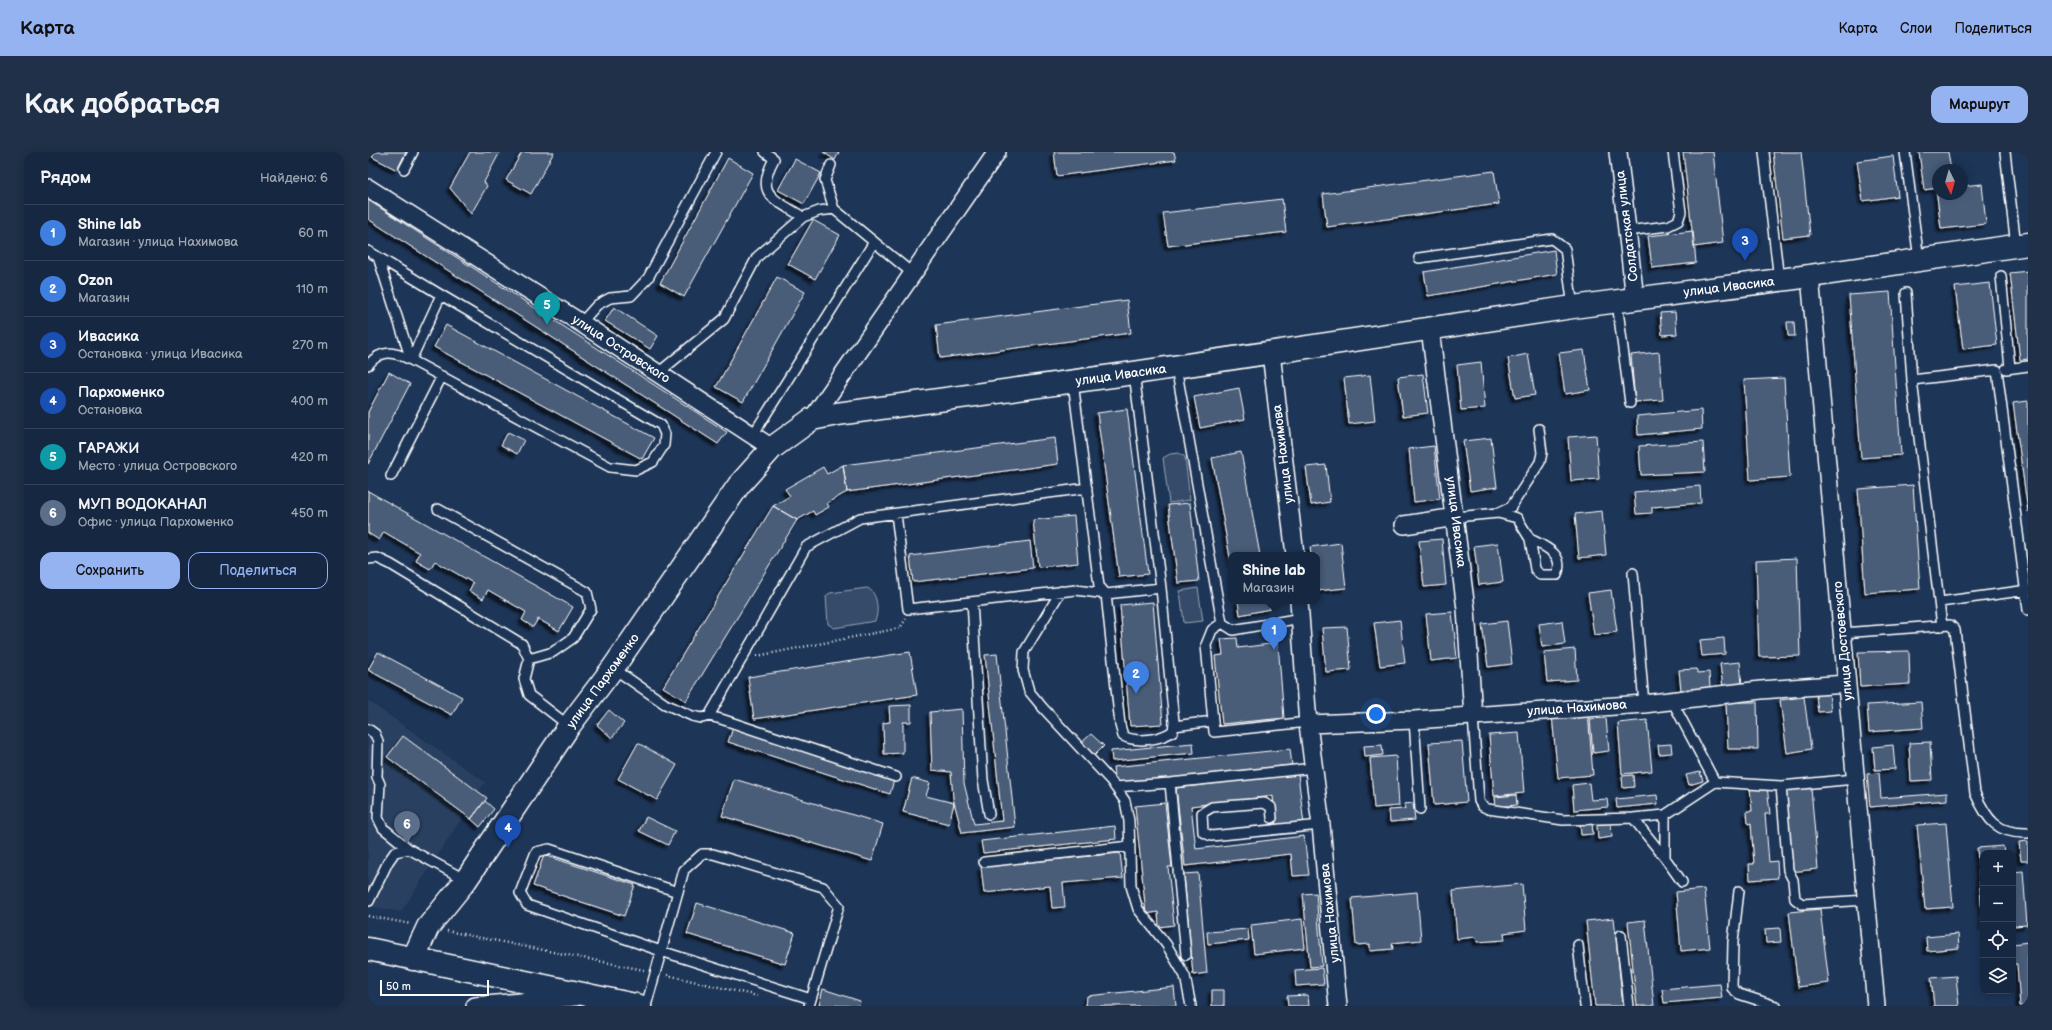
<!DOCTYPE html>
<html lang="ru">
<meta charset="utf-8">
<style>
:root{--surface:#162841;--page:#1f3048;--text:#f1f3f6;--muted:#9ea6b1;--line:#35445a;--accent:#95b2f1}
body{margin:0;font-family:"Balsamiq Sans",sans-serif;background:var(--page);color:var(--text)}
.controls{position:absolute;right:12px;bottom:12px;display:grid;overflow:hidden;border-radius:8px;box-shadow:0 2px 10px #0003}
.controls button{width:36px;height:36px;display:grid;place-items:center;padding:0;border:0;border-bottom:1px solid var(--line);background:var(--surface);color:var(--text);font:20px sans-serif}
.compass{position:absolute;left:1564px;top:12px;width:36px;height:36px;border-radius:50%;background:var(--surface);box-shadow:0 2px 10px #0003;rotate:175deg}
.scale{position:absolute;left:12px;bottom:10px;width:109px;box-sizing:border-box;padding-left:4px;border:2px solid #fff;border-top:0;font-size:11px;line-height:14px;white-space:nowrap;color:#fff;-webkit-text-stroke:3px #1d3557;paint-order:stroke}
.you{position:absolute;left:1008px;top:562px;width:14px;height:14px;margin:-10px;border:3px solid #fff;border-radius:50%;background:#1a73e8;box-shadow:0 0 0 6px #1a73e833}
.badge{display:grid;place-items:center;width:26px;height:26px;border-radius:50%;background:var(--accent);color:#fff;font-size:13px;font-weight:700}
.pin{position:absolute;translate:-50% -33px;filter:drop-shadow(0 1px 2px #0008)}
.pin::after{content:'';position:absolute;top:21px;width:14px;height:12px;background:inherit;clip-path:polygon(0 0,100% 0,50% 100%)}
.popup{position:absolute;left:860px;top:400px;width:92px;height:52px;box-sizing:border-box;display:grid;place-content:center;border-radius:8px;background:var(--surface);filter:drop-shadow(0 1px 3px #0005);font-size:13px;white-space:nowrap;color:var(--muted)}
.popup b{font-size:15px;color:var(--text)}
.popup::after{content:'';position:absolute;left:50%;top:100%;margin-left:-8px;border:8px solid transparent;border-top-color:var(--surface)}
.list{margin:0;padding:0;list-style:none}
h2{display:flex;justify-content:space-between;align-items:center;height:52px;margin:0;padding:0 16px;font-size:17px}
h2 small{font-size:13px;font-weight:400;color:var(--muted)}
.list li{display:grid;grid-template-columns:26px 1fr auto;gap:12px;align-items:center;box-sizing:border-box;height:56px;padding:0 16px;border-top:1px solid var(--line)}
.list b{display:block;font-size:15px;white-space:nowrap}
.list p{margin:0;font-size:13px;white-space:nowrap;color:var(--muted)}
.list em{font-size:13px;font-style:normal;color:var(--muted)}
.actions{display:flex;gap:8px;padding:12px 16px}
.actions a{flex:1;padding:9px 0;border:1px solid var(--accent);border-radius:12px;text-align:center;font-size:14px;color:var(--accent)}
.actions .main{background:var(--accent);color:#111}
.icon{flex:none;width:22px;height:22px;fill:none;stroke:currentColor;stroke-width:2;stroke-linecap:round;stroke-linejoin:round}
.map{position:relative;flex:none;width:1660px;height:854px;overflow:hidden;border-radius:12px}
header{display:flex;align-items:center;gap:24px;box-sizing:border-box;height:56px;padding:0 20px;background:var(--accent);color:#111}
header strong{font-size:19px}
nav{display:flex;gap:22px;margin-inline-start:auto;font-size:14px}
.intro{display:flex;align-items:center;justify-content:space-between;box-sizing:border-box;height:96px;padding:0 24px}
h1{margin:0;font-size:28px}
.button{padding:10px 18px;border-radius:12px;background:var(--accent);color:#111;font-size:14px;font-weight:700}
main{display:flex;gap:24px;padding:0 24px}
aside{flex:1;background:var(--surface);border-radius:12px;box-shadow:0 2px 10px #0003}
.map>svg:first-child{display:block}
.built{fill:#2a4161}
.green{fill:#364b69;stroke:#9aa5b4}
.building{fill:#4a5d79;stroke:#fff;filter:url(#shadow)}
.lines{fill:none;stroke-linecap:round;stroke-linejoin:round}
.service-casing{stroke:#fff;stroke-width:12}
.minor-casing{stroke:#fff;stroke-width:20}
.secondary-casing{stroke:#fff;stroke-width:25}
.trunk-casing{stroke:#fff;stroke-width:25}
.path{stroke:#fff;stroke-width:2.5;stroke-dasharray:1 3;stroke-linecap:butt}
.service{stroke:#1d3557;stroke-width:9}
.minor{stroke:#1d3557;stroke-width:17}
.secondary{stroke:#1d3557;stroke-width:22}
.trunk{stroke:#1d3557;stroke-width:22}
.labels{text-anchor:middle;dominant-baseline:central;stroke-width:3;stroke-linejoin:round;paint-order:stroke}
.street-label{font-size:13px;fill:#fff;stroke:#1d3557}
</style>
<header>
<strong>Карта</strong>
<nav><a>Карта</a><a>Слои</a><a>Поделиться</a></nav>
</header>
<div class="intro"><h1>Как добраться</h1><a class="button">Маршрут</a></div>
<main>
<aside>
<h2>Рядом<small>Найдено: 6</small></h2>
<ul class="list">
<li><span class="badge" style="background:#3f7fe0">1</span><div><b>Shine lab</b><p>Магазин · улица Нахимова</p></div><em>60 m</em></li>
<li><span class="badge" style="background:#3f7fe0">2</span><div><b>Ozon</b><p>Магазин</p></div><em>110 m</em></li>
<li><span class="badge" style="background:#1a4fb4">3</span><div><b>Ивасика</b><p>Остановка · улица Ивасика</p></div><em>270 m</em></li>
<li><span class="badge" style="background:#1a4fb4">4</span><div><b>Пархоменко</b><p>Остановка</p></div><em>400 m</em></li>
<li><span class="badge" style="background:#0f9aa8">5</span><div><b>ГАРАЖИ</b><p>Место · улица Островского</p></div><em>420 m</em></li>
<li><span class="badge" style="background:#5c6f8a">6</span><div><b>МУП ВОДОКАНАЛ</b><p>Офис · улица Пархоменко</p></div><em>450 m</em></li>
</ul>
<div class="actions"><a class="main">Сохранить</a><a>Поделиться</a></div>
</aside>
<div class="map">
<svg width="1660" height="854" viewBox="0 0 1660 854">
<defs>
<filter id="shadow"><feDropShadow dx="-3.5" dy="3.5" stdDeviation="1" flood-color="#0009"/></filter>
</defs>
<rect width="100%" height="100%" fill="#1d3557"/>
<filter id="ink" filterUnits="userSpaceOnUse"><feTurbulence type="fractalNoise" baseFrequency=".025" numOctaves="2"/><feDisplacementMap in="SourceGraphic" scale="8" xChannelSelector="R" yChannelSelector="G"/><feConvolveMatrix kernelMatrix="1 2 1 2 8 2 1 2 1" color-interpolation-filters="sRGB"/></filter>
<g filter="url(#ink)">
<!-- built -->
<path class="built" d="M 0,549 L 117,630 L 33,760 L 0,754 Z"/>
<!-- green -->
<path class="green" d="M 811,301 L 817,305 L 822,348 L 801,351 L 795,306 L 802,302 Z
M 499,436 C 510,440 511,460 507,469 L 466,476 L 460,472 L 458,444 L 462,441 Z
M 830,436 L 835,469 L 816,471 L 812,439 Z"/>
<!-- building -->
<path class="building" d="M 7,0 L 38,0 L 29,18 L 4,5 Z
M 102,0 L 132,0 L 116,30 L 119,34 L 103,62 L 82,36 Z
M 154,0 L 186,0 L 163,42 L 138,28 Z
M 455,0 L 471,0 L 467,8 Z
M 686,0 L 806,0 L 808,8 L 689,24 Z
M 1315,0 L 1345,0 L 1355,91 L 1326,95 Z
M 1405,0 L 1433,0 L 1442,83 L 1415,86 Z
M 1551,0 L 1580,0 L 1583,18 L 1570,18 L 1570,36 L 1556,38 Z
M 1525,4 L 1530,44 L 1495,49 L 1489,9 Z
M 360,6 L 385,21 L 316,145 L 292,131 Z
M 427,7 L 453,21 L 436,52 L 410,38 Z
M 1126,19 L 1131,52 L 959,75 L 955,42 Z
M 1614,32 L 1618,72 L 1573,77 L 1568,36 L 1570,36 L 1570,42 L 1594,42 L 1594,34 Z
M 914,47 L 918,80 L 800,94 L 795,61 Z
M 0,48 L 359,280 L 350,292 L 0,67 Z
M 445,68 L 472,83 L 447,127 L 420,112 Z
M 1325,79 L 1328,111 L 1284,116 L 1280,84 Z
M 1186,98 L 1189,122 L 1060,144 L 1056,120 Z
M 1660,119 L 1660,207 L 1652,208 L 1642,121 Z
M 409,125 L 437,140 L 375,250 L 348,235 Z
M 1622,131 L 1629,193 L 1595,197 L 1587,135 Z
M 1522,140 L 1533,303 L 1493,306 L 1481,143 Z
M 759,148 L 763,181 L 572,206 L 568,173 Z
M 246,155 L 290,184 L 282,197 L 237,169 Z
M 1307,160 L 1309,182 L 1294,183 L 1292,161 Z
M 1419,170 L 1426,170 L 1427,184 L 1420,184 Z
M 78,173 L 286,286 L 274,307 L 66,195 Z
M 1216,198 L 1222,238 L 1197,242 L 1191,201 Z
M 1291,200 L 1295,248 L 1267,250 L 1263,203 Z
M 1160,202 L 1167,243 L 1147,246 L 1140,206 Z
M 1113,210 L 1117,256 L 1093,258 L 1089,213 Z
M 21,220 L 42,232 L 0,312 L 0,260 Z
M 1055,222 L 1060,261 L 1035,264 L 1030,225 Z
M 1002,223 L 1007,269 L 981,272 L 976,226 Z
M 1416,226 L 1422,325 L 1382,328 L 1376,228 Z
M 871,236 L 877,267 L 832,276 L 826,245 Z
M 1660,249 L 1660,360 L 1645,251 Z
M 759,257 L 780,422 L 751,425 L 729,261 Z
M 1333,258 L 1334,277 L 1270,283 L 1269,264 Z
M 140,280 L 156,288 L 149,302 L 133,293 Z
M 1228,283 L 1231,327 L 1203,329 L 1200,285 Z
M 687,286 L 690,312 L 479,340 L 475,313 Z
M 1123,286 L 1129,335 L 1102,339 L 1095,289 Z
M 1335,290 L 1337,320 L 1273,323 L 1271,294 Z
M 1066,294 L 1072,347 L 1046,350 L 1041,297 Z
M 873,300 L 892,403 L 863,403 L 863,411 L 844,306 Z
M 475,313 L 479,340 L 459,351 L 461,355 L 447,363 L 445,359 L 429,368 L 405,354 L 422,344 L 417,337 L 455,315 L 459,322 Z
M 958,313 L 962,350 L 943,353 L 938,315 Z
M 1545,333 L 1552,437 L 1497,441 L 1490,337 Z
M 1332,334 L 1333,351 L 1284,355 L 1284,361 L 1268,362 L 1266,340 Z
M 0,339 L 205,455 L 191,479 L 170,467 L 165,475 L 154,468 L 158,460 L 120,438 L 115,447 L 101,439 L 105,431 L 67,409 L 62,417 L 48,409 L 52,401 L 16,380 L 11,388 L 0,381 Z
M 822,351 L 831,429 L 810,431 L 800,353 Z
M 405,354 L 429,368 L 318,549 L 295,535 Z
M 1234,359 L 1238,403 L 1211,406 L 1207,362 Z
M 706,364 L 710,411 L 670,415 L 665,368 Z
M 1074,387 L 1078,433 L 1056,435 L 1051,389 Z
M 662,389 L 665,416 L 545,430 L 542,404 Z
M 973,391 L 978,436 L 949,439 L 949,403 L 943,403 L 942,395 Z
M 1130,391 L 1135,430 L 1111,433 L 1106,394 Z
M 1429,406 L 1432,504 L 1391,505 L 1388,408 Z
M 1243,438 L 1249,480 L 1226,483 L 1220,441 Z
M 870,449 L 901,449 L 902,457 L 872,463 Z
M 785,450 L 795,572 L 762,574 L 752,453 Z
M 1084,460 L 1089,506 L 1063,509 L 1058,462 Z
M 1032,468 L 1037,511 L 1012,514 L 1006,471 Z
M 1139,469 L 1144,512 L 1120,515 L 1114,472 Z
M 1194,469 L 1197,492 L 1174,495 L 1171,472 Z
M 979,475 L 983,518 L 958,520 L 954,476 Z
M 869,486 L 870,496 L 910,491 L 916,566 L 854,572 L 847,504 L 855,503 L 853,487 Z
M 1356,486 L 1357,502 L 1334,504 L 1332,488 Z
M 1207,497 L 1209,528 L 1179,530 L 1176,500 Z
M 1541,499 L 1542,532 L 1492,535 L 1490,500 Z
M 10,500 L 94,545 L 84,563 L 0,518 Z
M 542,500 L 549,543 L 386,567 L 380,525 Z
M 629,502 L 647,675 L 594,681 L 585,646 L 583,620 L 564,618 L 562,560 L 594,557 L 596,631 L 606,672 L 634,669 L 617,503 Z
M 1372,510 L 1374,533 L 1355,535 L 1352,512 Z
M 1329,517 L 1329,521 L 1341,520 L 1342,536 L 1313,539 L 1311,518 Z
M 1461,541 L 1463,559 L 1450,560 L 1448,543 Z
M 1436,545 L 1443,597 L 1419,601 L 1412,548 Z
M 1358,550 L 1389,550 L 1390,597 L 1360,597 Z
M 1553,550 L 1555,576 L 1501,580 L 1499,553 Z
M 543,553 L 543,570 L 535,570 L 535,601 L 516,602 L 515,571 L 522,570 L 521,554 Z
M 241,558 L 256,571 L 244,586 L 229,573 Z
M 1220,560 L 1225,623 L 1190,626 L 1184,563 Z
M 1238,566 L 1241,599 L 1225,601 L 1222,567 Z
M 1279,568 L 1284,619 L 1254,622 L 1250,571 Z
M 365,576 L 526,628 L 522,642 L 360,590 Z
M 1151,581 L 1156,641 L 1126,644 L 1121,583 Z
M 723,582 L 736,594 L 725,605 L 712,592 Z
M 35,584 L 119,646 L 103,667 L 19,605 Z
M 1094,589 L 1099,650 L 1066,653 L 1061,591 Z
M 1562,590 L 1564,628 L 1543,629 L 1541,591 Z
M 270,591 L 309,613 L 289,648 L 250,627 Z
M 825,591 L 826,601 L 744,609 L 743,599 Z
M 1303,592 L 1304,601 L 1291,602 L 1290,593 Z
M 1014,593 L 1015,603 L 997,605 L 996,594 Z
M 1525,593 L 1527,617 L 1507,618 L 1505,595 Z
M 922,597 L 924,613 L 747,632 L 745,615 Z
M 1028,604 L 1031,654 L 1006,656 L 1002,606 Z
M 1332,620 L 1335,629 L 1321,633 L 1318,623 Z
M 1511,621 L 1513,646 L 1579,641 L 1579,648 L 1502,655 L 1499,622 Z
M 930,622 L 936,673 L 908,676 L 905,644 L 823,654 L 828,697 L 936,684 L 941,723 L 925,724 L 923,702 L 817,714 L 808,636 Z
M 1265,623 L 1266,635 L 1255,636 L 1254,624 Z
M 544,626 L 562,631 L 558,644 L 586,651 L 581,672 L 535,660 Z
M 366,627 L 515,672 L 504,709 L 354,664 Z
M 1221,631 L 1223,648 L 1239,647 L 1240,655 L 1206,658 L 1204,633 Z
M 1399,633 L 1402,662 L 1397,662 L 1401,710 L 1409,709 L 1410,726 L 1382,728 L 1381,712 L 1386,712 L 1383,671 L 1380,672 L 1379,659 L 1384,659 L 1382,635 Z
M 1443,636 L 1450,717 L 1422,720 L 1415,638 Z
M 1148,643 L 1149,653 L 1128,655 L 1127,645 Z
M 1289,643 L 1290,652 L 1249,656 L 1248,647 Z
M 117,649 L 126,657 L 112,675 L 103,667 Z
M 797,651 L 804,715 L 800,715 L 806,773 L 791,775 L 790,760 L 778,762 L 767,654 Z
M 1045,651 L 1047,668 L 1022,670 L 1021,658 L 1037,657 L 1036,652 Z
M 278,665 L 307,679 L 300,693 L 271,679 Z
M 1224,670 L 1225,682 L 1213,683 L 1212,671 Z
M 1243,671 L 1244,685 L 1230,687 L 1229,673 Z
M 1578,671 L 1585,755 L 1557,757 L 1549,673 Z
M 747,674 L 748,687 L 615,701 L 613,689 Z
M 1660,689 L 1660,709 L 1653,709 L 1651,690 Z
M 1635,694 L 1636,701 L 1615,701 L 1615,775 L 1609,696 Z
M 752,701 L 755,726 L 695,731 L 697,755 L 684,756 L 682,734 L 616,741 L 613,715 Z
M 176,703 L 267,733 L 256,764 L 165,734 Z
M 1655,719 L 1659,773 L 1645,774 L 1645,720 Z
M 830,721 L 839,821 L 825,823 L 816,722 Z
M 1154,732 L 1158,778 L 1136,781 L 1137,788 L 1109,790 L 1108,785 L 1089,787 L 1085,739 Z
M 1336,737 L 1342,796 L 1313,799 L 1308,740 Z
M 1049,740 L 1053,788 L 1024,791 L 1025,797 L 1002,799 L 1002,792 L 988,793 L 984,746 Z
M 948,741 L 954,814 L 942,815 L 935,742 Z
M 329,751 L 427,781 L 417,812 L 319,782 Z
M 1452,757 L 1461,831 L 1430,835 L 1421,760 Z
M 1246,766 L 1255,854 L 1227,854 L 1218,769 Z
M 934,767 L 937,796 L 886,802 L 883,773 Z
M 1277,768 L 1286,854 L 1269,854 L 1260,770 Z
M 1412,776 L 1413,790 L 1398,791 L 1397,777 Z
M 880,777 L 881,788 L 840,792 L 839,780 Z
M 1590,782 L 1591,796 L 1559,799 L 1558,785 Z
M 1660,790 L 1660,854 L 1652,854 L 1649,812 L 1645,812 L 1645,792 Z
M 954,816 L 956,832 L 928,834 L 927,818 Z
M 1588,824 L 1591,854 L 1566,854 L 1563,826 Z
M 1352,832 L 1354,846 L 1296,851 L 1294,837 Z
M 806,835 L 808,854 L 718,854 L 719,844 Z
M 455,837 L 492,849 L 491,854 L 451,853 Z
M 844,838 L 856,838 L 856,854 L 844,854 Z
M 940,843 L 941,854 L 920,854 L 919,844 Z"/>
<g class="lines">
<!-- service casing -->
<g class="service-casing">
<path id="service" d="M 397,0 L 406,7 C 386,44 407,47 435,65
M 1396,0 L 1411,128
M 1537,0 L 1551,108
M 1637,0 L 1648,94
M 463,13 L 457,28 L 466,57 L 544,121
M 36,17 L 45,0
M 1259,79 L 1300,74 L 1310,69 L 1313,60 L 1305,0
M 0,99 L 73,143 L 43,208
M 10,105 L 43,208
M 1051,106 L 1184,87 L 1197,97 L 1205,155
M 1633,124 L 1642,216
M 1538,141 L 1544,228 L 1629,218 L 1660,458
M 1249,150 L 1262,251
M 213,171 L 229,153 L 242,146 L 263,144 L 280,126 L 348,0
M 0,213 C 14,196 26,200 43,208 L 242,315 L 268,318 L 285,310 L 296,293 L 297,282 L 293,273 L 73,143
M 808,215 L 854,471 L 865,478 L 933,466
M 1638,217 L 1660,214
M 289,222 L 356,167 L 389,105 L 435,65 L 451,59 L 466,57
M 1544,228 L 1574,474
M 705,230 L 731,434 L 738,442 L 793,436
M 385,283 L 506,90
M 23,324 L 74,224
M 70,357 L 219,440 L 223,457 L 205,486 L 185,500 L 161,507
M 1130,361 L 1143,355 L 1172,310 L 1174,301 L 1171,277
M 528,362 L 540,457 L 708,438 L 738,442 L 752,573 L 755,584 C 769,591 792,588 805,579 L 806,570 L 793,436 L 766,221
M 1088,365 L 1130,361 L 1149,366 L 1162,387 L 1167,417 L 1172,423 L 1189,423 C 1197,402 1178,395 1162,387
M 0,407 L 9,406 L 22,412 L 154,492 L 161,507 L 156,527 L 161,543 L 201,574
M 1265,421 L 1276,552
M 693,439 L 656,500 L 655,518 L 661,539 L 675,556 L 743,629 L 757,649 L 761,669 L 763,734 L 770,757 L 798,792 L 817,824 L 823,854
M 604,450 L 615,628 L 621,662
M 1572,450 L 1660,438
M 854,471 L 844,478 L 838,493 L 846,580 L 940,570
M 1474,481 L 1582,473 L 1587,478 L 1607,641 C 1619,668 1629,682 1660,681
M 245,516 L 297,552 L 324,564 L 334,566 L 341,564 L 353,567 L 528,625
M 1304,549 L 1347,630
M 341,564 L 438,395 L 492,366 L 719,336
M 1105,564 L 1111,649 L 1114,654 L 1120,657 L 1195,668 L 1265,666 L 1297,663 L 1347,630 L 1413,634 L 1487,627
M 1046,568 L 1052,657
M 806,574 L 845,569
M 0,577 L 7,582 L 10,589 L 9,625 L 12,632 L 10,666 L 15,676 L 41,697
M 802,631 L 818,803
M 1413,634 L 1420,718 L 1425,728 L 1427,747 L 1434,752 L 1499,748
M 747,635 L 802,631 L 946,616
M 1297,663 L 1297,706 L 1314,730
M 904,666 L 903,655 L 896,651 L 844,655 L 834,661 L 835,680 L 843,684 L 953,673
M 1265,666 L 1297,706
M 616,710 L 762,694
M 1371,739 L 1365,790 L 1364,836 L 1371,842 L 1408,854
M 310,740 L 181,697 L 168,700 L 152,741 L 159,753 L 293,799 L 443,847
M 1,749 L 20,710 L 27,700 L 41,697 L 98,728
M 1253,783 L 1261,854
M 1210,793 L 1217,854
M 278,854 L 316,718 L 334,702 L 345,702 L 455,735 L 471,754 L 441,854"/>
</g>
<!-- minor casing -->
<g class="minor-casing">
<path id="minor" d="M 1250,0 L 1267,147
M 0,36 L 213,171 L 404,296
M 1442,124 L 1508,854
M 1062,177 L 1098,457 L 1105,564
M 903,201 L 927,403
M 444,267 L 629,0
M 1036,373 L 1088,365
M 931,449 L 940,572 L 953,673 L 970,854
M 940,572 L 1046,568 L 1276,552 L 1393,538 L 1478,532
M 107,854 L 207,845"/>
</g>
<!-- secondary casing -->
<g class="secondary-casing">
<path id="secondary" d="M 45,807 L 60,775 L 98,728 L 201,574 L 245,516 L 371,333 L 404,296 L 444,267 L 469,262 L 766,221 L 1205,155 L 1442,124 L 1660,92"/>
</g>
<!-- trunk casing -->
<g class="trunk-casing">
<path id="trunk" d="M 0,797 L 272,854"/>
</g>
<!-- path -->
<path class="path" d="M 389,504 L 532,476 L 538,467
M 0,764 L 43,772
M 79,779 L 276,818
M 299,823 L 389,844"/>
<!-- service -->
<use href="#service" class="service"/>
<!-- minor -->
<use href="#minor" class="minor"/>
<!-- secondary -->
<use href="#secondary" class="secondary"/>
<!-- trunk -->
<use href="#trunk" class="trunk"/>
</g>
</g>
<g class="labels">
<!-- street labels -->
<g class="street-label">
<text transform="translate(1259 74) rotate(-97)">Солдатская улица</text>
<text transform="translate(1361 135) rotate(-7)">улица Ивасика</text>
<text transform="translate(253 197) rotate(33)">улица Островского</text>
<text transform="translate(753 223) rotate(-8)">улица Ивасика</text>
<text transform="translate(915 302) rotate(-97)">улица Нахимова</text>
<text transform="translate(1088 370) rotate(83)">улица Ивасика</text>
<text transform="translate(1475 489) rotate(-95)">улица Достоевского</text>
<text transform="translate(235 529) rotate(-54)">улица Пархоменко</text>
<text transform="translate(1209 556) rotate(-4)">улица Нахимова</text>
<text transform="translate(962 761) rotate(-96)">улица Нахимова</text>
</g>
</g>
</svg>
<div class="controls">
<button>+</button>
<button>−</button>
<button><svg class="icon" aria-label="locate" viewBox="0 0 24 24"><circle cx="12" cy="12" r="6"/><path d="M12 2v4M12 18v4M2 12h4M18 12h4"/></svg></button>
<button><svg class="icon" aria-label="layers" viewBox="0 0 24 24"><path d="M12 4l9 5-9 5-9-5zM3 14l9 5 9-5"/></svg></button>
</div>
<svg class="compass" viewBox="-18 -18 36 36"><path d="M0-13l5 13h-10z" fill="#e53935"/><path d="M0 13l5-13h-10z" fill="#9ea6b1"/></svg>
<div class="scale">50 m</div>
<div class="you"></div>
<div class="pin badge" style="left:906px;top:498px;background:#3f7fe0">1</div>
<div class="popup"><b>Shine lab</b>Магазин</div>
<div class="pin badge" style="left:768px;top:542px;background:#3f7fe0">2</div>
<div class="pin badge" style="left:1377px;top:109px;background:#1a4fb4">3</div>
<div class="pin badge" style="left:140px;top:696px;background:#1a4fb4">4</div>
<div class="pin badge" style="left:179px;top:173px;background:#0f9aa8">5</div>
<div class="pin badge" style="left:39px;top:692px;background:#5c6f8a">6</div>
</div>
</main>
